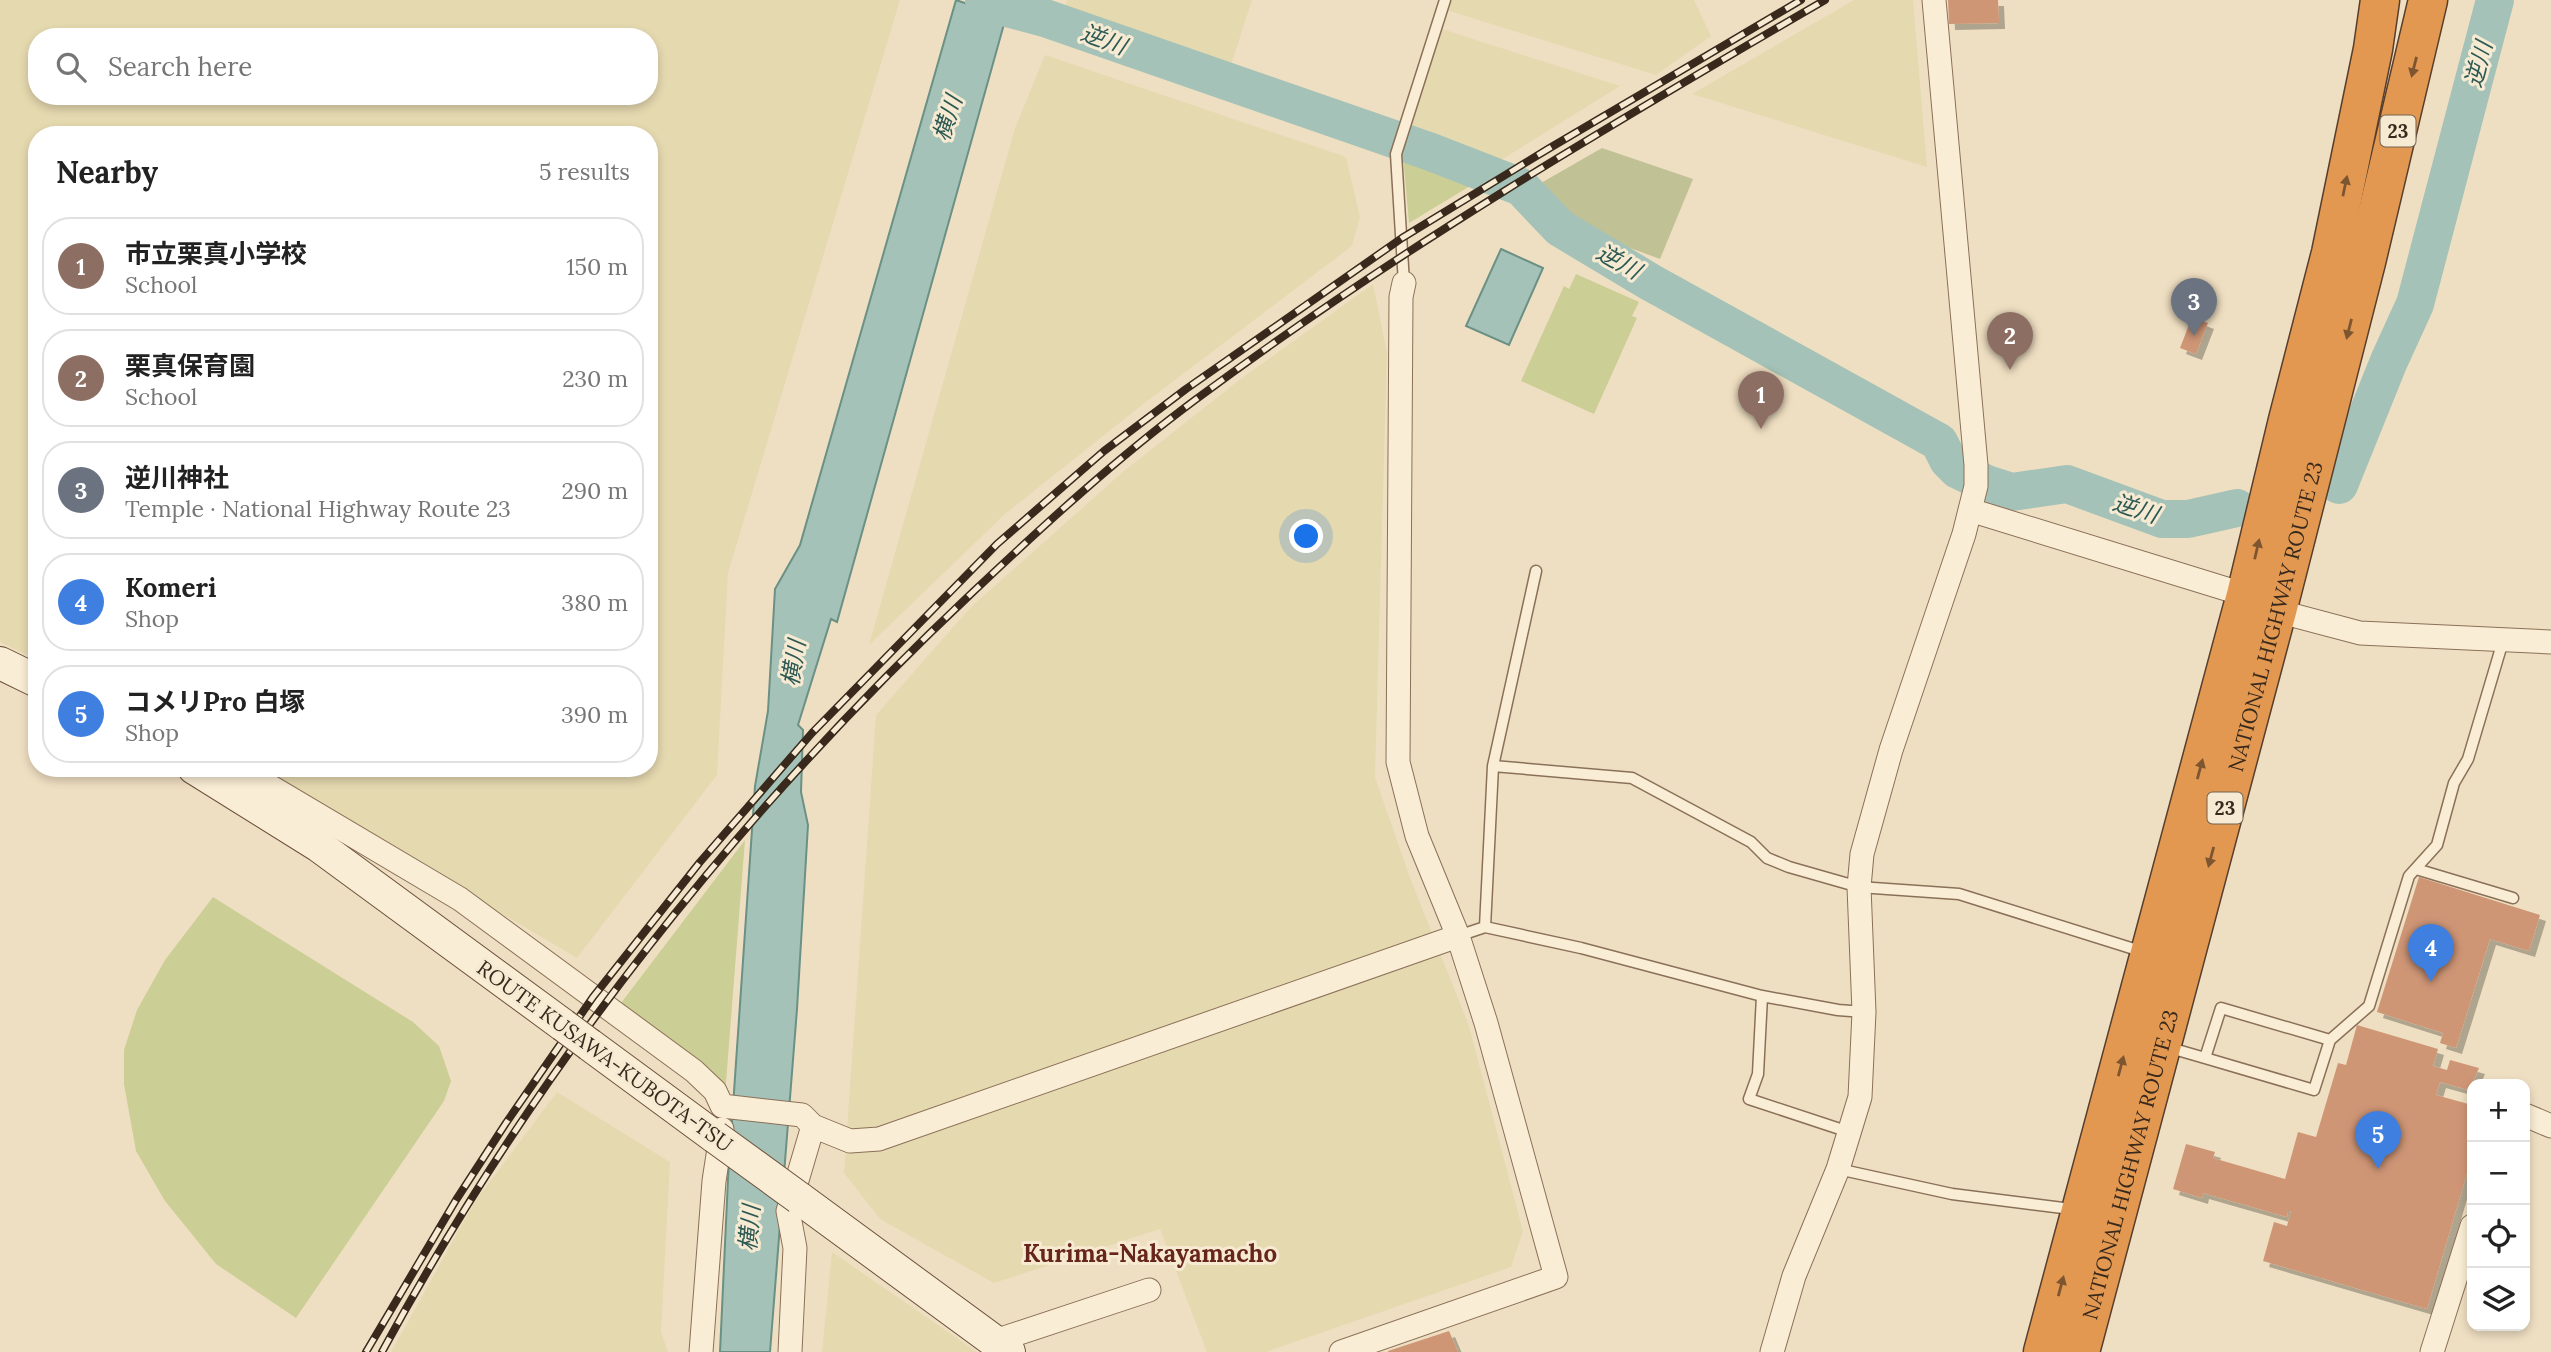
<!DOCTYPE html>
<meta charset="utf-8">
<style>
:root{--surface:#fff;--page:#f2f2f2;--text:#222;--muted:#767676;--line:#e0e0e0;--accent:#d93025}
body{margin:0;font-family:Lora,"Noto Sans JP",serif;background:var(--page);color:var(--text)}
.controls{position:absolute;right:21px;bottom:21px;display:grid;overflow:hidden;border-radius:14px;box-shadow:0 4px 10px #0003}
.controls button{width:63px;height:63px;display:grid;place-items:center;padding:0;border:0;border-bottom:2px solid var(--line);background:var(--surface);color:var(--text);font:35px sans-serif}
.you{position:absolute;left:1307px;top:537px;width:24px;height:24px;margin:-18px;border:5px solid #fff;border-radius:50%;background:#1a73e8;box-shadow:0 0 0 10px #1a73e833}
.badge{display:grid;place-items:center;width:46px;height:46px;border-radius:50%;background:var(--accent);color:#fff;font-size:23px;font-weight:700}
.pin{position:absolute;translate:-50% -58px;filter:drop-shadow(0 2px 4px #0008)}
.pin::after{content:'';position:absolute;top:37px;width:24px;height:21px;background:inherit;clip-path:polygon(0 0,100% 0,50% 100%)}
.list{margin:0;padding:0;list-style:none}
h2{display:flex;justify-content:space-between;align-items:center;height:91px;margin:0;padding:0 28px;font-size:30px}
h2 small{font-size:23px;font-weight:400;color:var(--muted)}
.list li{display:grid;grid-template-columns:46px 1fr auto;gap:21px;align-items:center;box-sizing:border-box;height:98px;margin:0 14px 14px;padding:0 14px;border:2px solid var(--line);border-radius:28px}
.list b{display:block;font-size:26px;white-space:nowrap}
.list p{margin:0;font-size:23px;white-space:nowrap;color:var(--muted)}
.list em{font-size:23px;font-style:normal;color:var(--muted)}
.icon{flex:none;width:38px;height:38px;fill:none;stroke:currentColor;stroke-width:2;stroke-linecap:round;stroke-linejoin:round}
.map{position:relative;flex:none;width:2551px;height:1352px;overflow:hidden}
.search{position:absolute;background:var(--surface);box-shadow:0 4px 10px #0003;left:28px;top:28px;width:630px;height:77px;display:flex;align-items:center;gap:18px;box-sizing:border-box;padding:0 24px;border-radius:28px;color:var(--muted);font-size:26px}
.panel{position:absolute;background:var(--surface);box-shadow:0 4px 10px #0003;left:28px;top:126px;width:630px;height:651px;border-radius:28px}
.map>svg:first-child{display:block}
.farmland{fill:#e5d9af;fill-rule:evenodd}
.green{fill:#cbce95}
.cemetery{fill:#c0c295}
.water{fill:#a4c2b7;stroke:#6b9085;stroke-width:2}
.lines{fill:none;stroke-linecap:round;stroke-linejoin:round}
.river{stroke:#a4c2b7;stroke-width:38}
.building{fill:#cf9676;filter:url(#shadow)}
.lane-casing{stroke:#8a7058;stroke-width:13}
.street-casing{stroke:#8a7058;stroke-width:25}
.secondary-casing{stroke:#6c513c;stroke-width:34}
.highway-casing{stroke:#573e2d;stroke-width:41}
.lane{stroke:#faedd5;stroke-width:10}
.street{stroke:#faedd5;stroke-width:23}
.secondary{stroke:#faedd5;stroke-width:32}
.highway{stroke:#e29850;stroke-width:38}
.rail-casing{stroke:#39291d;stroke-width:8}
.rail{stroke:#f7ead2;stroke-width:5;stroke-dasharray:16;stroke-linecap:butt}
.secondary-bridge-casing{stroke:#6c513c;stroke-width:34;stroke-linecap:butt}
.secondary-bridge{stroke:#faedd5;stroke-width:32}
.oneway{fill:#7d5531}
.labels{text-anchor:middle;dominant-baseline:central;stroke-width:6;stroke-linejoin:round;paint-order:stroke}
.shield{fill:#f7ead2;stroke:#726353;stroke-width:2}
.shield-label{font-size:19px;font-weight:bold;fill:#39291d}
.street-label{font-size:21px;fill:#39291d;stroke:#f7ead2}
.water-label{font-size:23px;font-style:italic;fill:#2c5954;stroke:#f7ead2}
.quarter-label{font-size:24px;font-weight:bold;fill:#67261b;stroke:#f7ead2}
</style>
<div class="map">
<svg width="2551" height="1352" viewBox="0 0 2551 1352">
<defs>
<filter id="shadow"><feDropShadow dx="6" dy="6" stdDeviation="0" flood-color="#0004"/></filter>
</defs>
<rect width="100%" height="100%" fill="#efdfc2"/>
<!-- farmland -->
<path class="farmland" d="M 0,0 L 900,0 L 728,573 L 717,775 L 577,958 L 256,768 L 649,768 L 649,135 L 37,135 L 37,660 L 0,642 ZM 37,37 L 649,37 L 649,96 L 37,96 Z
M 1067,0 L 1252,0 L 1230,68 L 1065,8 Z
M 1449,0 L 1694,0 L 1711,36 L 1656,75 L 1446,10 Z
M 1854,0 L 1913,0 L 1927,167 L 1692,94 Z
M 1442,29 L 1620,86 L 1488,168 L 1405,137 Z
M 1045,55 L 1346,157 L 1360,217 L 1352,246 L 1142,405 L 1005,514 L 869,645 L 1015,128 Z
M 1373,284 L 1387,352 L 1375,777 L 1409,875 L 1469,1026 L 1523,1231 L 1511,1267 L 1266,1352 L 1207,1352 L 1160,1229 L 994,1283 L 880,1219 L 844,1173 L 876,715 L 970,608 L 1124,471 L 1238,381 Z
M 557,1092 L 670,1162 L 661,1332 L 668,1352 L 391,1352 L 474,1203 Z
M 832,1252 L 977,1352 L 822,1352 Z"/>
<!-- green -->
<path class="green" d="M 1403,155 L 1480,180 L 1409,223 Z
M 1576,274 L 1639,302 L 1632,316 L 1637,318 L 1594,414 L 1521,381 L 1564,286 L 1569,289 Z
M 745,840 L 725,1095 L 621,1003 Z
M 213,897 L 413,1022 L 439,1046 L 451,1081 L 444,1101 L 296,1318 L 216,1264 L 165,1201 L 136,1151 L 124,1084 L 124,1050 L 137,1010 L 165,960 Z"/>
<!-- cemetery -->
<path class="cemetery" d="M 1602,148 L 1693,179 L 1660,259 L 1568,225 L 1542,202 L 1534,187 Z"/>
<!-- water -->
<path class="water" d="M 956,0 L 1006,17 L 837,622 L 831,619 L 798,725 L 803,730 L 801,792 L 808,825 L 797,1009 L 770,1352 L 720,1352 L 728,1179 L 755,786 L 768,711 L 775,589 L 800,545 Z
M 1501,249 L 1543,268 L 1509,345 L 1466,326 Z"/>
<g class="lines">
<!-- river -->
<path class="river" d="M 984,2 L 1045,18 L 1431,152 L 1521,187 L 1560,228 L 1650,282 L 1939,442 L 1948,460 L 1958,470 L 1987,484 L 2012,492 L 2067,484 L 2162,519 L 2188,519 L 2237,508
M 2339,485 L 2389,361 L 2415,304 L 2495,0"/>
</g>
<!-- building -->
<path class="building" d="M 1948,0 L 1998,0 L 1999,23 L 1949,24 Z
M 2192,317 L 2208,323 L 2196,354 L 2180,348 Z
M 2419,877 L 2540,915 L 2529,951 L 2490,939 L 2456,1048 L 2440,1043 L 2443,1033 L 2377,1012 Z
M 2357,1025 L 2438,1049 L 2433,1066 L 2447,1070 L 2450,1060 L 2479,1068 L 2472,1084 L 2472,1091 L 2440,1082 L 2436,1095 L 2472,1105 L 2472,1156 L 2427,1309 L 2263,1261 L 2274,1222 L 2287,1226 L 2291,1211 L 2288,1211 L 2287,1217 L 2203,1193 L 2202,1198 L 2173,1189 L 2186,1144 L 2215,1152 L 2213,1158 L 2285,1179 L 2298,1132 L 2316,1137 L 2338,1063 L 2346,1065 Z
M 1449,1331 L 1458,1352 L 1388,1352 L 1388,1351 Z"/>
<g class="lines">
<!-- lane casing -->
<g class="lane-casing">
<path id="lane" d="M 1404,283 L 1396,154 L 1445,0
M 1493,766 L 1632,778 L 1751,842 L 1767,858 L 1789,867 L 1859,887 L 1959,894 L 2134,949
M 2416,869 L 2513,898
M 1485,927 L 1493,766 L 1536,571
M 1458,936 L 1485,927 L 1581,948 L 1762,996 L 1838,1010 L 1864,1012
M 1762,996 L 1758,1074 L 1749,1099 L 1849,1132
M 2330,1040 L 2221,1008 L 2205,1058 L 2314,1090 L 2330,1040 L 2369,1006 L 2409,876 L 2437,845 L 2454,783 L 2468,759 L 2503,641
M 2167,1047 L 2205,1058
M 1838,1169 L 1952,1194 L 2063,1208"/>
</g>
<!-- street casing -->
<g class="street-casing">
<path id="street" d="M 1970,510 L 2246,595 L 2277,611 L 2360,633 L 2551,642
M 239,768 L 460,899 L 694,1071 L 715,1091 L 722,1106 L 802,1115 L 813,1126 L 850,1141 L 879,1139 L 1458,936
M 2525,1115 L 2551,1126
M 995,1341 L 1149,1290
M 701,1352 L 714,1181 L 722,1129
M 790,1352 L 795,1248 L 788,1211 L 813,1126
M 1341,1352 L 1556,1277 L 1486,1023 L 1458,936 L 1417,836 L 1398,762 L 1401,297 L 1404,283
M 1772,1352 L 1794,1276 L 1838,1169 L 1860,1097 L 1864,1012 L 1859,887 L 1862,854 L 1891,750 L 1964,534 L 1976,486 L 1976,465 L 1934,0
M 2432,1352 L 2472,1226"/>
</g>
<!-- secondary casing -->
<g class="secondary-casing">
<path id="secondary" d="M 0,663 L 37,681
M 194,768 L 319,846 L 563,1025
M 590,1045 L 715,1137
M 799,1198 L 1009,1352"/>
</g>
<!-- highway casing -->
<g class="highway-casing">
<g id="highway">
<path d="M 2043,1352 L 2246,595 L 2288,420 L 2331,253 L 2373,49 L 2380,0"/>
<path id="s1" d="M 2080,1352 L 2277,611 L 2366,262 L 2428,0"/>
</g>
</g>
<!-- lane -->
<use href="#lane" class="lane"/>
<!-- street -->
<use href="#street" class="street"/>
<!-- secondary -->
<use href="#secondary" class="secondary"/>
<!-- highway -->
<use href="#highway" class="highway"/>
<!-- rail casing -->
<g class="rail-casing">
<path id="rail" d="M 366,1352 L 456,1200 L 506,1123 L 593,997 L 700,862 L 812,733 L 997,544 L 1104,451 L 1186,389 L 1402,238 L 1548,149 L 1801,0
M 382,1352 C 535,1069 740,811 974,591 C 1045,524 1117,458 1195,400 C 1395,251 1610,125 1825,0"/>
</g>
<!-- rail -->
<use href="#rail" class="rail"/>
<!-- secondary-bridge casing -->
<g class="secondary-bridge-casing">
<path id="secondary-bridge" d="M 563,1025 L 590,1045
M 715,1137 L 799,1198"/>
</g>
<!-- secondary-bridge -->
<use href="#secondary-bridge" class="secondary-bridge"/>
</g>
<!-- one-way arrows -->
<defs><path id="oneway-solid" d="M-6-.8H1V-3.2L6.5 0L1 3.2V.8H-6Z" transform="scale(1.75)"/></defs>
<g class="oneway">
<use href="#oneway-solid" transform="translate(2414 67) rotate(104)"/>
<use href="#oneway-solid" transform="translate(2345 186) rotate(-78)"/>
<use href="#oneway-solid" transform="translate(2349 329) rotate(104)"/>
<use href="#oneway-solid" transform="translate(2257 549) rotate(-77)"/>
<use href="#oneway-solid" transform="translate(2200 769) rotate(-75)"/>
<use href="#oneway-solid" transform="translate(2211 857) rotate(105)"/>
<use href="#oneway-solid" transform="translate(2121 1066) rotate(-75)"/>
<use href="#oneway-solid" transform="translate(2061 1286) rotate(-75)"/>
</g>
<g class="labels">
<!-- shield labels -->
<g class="shield">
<rect x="2380.5" y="115.5" width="35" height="31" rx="5"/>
<rect x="2207.5" y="792.5" width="35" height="31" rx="5"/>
</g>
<g class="shield-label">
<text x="2398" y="131">23</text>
<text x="2225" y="808">23</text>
</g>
<!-- street labels -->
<g class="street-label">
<text stroke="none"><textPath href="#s1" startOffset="761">NATIONAL HIGHWAY ROUTE 23</textPath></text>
<text transform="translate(605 1056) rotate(36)">ROUTE KUSAWA-KUBOTA-TSU</text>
<text stroke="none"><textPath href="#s1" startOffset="194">NATIONAL HIGHWAY ROUTE 23</textPath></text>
</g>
<!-- water labels -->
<g class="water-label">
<text transform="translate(1104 39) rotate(20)">逆川</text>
<text transform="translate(2478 64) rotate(-75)">逆川</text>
<text transform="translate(947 118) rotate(-72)">横川</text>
<text transform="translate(1619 261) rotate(29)">逆川</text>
<text transform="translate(2136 508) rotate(18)">逆川</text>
<text transform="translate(793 663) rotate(-81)">横川</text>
<text transform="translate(749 1228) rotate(-85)">横川</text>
</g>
<!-- quarter labels -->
<g class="quarter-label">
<text x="1150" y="1253">Kurima-Nakayamacho</text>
</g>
</g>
</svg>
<div class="controls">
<button>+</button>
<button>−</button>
<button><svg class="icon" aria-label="locate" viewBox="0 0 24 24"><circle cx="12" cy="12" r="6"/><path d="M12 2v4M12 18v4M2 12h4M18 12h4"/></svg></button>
<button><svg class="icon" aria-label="layers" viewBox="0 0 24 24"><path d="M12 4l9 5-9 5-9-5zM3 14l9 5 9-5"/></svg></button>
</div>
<div class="you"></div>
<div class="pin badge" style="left:1761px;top:429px;background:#8d6e63">1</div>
<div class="pin badge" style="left:2010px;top:370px;background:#8d6e63">2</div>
<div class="pin badge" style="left:2194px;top:336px;background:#6b7280">3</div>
<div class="pin badge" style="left:2431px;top:982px;background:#3f7fe0">4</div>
<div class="pin badge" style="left:2378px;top:1169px;background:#3f7fe0">5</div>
<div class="search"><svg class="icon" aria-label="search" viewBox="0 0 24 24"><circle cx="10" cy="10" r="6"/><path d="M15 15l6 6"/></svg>Search here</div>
<section class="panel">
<h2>Nearby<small>5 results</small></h2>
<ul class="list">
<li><span class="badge" style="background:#8d6e63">1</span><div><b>市立栗真小学校</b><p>School</p></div><em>150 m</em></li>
<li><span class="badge" style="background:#8d6e63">2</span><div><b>栗真保育園</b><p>School</p></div><em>230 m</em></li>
<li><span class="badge" style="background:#6b7280">3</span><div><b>逆川神社</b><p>Temple · National Highway Route 23</p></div><em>290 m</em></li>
<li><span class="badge" style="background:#3f7fe0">4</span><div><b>Komeri</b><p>Shop</p></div><em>380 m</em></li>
<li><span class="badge" style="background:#3f7fe0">5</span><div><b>コメリPro 白塚</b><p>Shop</p></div><em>390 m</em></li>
</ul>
</section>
</div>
